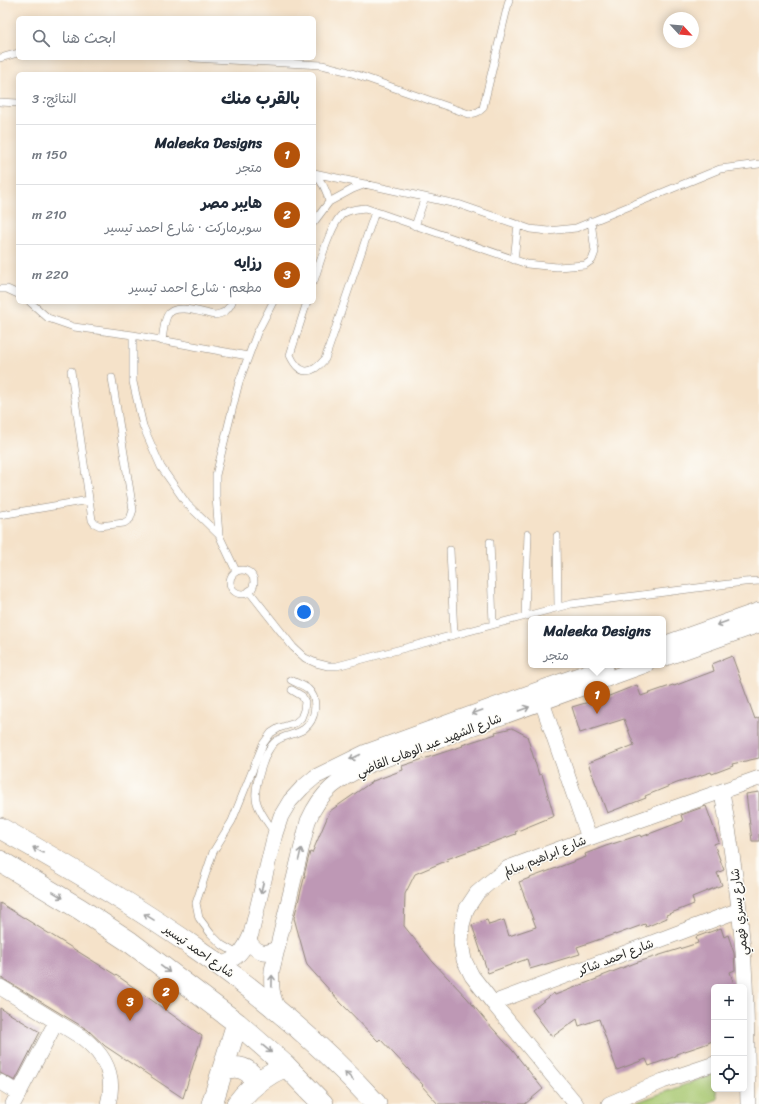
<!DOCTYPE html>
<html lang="ar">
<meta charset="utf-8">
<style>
:root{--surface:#fff;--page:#f2f2f3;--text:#1f2937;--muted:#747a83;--line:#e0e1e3;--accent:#b45309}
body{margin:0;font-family:Sriracha,"Playpen Sans Arabic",sans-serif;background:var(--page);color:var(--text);direction:rtl}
.controls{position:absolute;right:12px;bottom:12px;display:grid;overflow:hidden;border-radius:6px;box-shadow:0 2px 10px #0003}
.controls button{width:36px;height:36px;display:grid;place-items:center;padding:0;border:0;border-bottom:1px solid var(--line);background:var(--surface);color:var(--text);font:20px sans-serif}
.compass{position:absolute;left:663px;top:12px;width:36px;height:36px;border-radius:50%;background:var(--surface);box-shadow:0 2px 10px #0003;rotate:116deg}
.you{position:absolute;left:304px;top:612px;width:14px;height:14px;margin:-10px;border:3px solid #fff;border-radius:50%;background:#1a73e8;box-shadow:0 0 0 6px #1a73e833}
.badge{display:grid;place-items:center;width:26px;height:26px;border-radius:50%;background:var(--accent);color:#fff;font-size:13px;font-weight:700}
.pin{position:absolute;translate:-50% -33px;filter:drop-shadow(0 1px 2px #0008)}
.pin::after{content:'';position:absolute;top:21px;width:14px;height:12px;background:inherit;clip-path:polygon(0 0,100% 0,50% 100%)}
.popup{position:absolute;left:528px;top:616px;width:138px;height:52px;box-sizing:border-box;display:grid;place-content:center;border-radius:6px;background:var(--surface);filter:drop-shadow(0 1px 3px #0005);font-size:13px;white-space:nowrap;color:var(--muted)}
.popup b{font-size:15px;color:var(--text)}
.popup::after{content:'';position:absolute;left:50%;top:100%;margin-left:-8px;border:8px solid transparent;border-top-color:var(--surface)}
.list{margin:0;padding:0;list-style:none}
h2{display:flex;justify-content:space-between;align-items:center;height:52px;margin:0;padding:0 16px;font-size:17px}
h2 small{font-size:13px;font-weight:400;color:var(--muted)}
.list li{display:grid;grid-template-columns:26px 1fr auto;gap:12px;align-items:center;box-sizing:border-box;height:60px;padding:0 16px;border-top:1px solid var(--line)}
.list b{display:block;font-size:15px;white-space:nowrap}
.list p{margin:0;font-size:13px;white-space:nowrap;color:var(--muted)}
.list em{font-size:13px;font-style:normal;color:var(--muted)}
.icon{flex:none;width:22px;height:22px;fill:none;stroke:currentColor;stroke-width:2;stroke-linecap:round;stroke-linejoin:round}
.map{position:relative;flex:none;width:759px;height:1104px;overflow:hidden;direction:ltr}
.search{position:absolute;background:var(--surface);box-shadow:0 2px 10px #0003;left:16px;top:16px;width:300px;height:44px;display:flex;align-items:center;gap:10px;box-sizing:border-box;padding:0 14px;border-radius:6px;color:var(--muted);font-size:15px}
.panel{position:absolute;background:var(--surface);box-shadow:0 2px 10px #0003;left:16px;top:72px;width:300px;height:232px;border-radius:6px;direction:rtl}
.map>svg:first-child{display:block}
.green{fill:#a7c76f;stroke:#69794d}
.building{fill:#be98b5}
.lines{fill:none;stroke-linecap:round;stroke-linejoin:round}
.lane-casing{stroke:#90867a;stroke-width:8}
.street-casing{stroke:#90867a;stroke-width:16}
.secondary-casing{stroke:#90867a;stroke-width:22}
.lane{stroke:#fff;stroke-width:7}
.street{stroke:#fff;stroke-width:15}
.secondary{stroke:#fff;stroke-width:21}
.oneway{stroke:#a0a0a0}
.labels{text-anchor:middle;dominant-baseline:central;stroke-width:3;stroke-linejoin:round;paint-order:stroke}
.street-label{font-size:12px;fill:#2b2b2b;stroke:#fdfcf7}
</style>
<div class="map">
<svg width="759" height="1104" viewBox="0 0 759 1104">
<rect width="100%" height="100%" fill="#fdfcf7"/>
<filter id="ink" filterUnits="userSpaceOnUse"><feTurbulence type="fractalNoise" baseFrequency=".025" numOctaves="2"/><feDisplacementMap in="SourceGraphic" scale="8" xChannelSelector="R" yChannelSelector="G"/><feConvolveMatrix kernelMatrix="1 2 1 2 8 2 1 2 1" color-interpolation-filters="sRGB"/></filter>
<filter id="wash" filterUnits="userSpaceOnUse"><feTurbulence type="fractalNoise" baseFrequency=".012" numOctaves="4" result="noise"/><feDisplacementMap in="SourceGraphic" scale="16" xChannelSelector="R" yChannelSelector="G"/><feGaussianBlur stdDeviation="0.9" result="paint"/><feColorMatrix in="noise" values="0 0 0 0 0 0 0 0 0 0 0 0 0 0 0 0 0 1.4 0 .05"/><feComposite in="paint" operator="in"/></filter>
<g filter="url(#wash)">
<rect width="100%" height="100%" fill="#f5e2c9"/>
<!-- green -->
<path class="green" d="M 714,1074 L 714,1089 L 716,1089 L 718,1099 L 705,1104 L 632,1104 Z"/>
<g id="blocks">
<!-- building -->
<path class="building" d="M 732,656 L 755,719 L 759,717 L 759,758 L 732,764 L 733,766 L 712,774 L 711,772 L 677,783 L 645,796 L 646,798 L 607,813 L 588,763 L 634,745 L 624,719 L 580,733 L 572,707 L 609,696 L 637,685 L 641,696 L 673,685 L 674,686 L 714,671 L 712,664 Z
M 512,728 L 527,736 L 539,775 L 542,774 L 554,816 L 515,832 L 516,834 L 447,859 L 448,860 L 415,874 L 405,894 L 404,926 L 433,962 L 467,998 L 487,1022 L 513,1051 L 543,1089 L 525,1104 L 438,1104 L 422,1086 L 423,1085 L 380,1039 L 378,1041 L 341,1003 L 307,965 L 294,918 L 305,875 L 304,875 L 310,852 L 312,853 L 330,811 L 373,781 L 403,770 L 402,766 L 463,746 L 462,745 L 496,734 L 495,732 Z
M 759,792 L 759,841 L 752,841 L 746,794 Z
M 706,806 L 719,842 L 714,844 L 724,870 L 717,873 L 722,885 L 692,897 L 694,904 L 666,915 L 667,918 L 646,927 L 645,924 L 615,935 L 615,934 L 577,947 L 580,954 L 530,969 L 527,959 L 488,973 L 472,925 L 487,920 L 489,925 L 504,920 L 509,936 L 536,927 L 519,882 L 586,857 L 585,854 L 606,846 L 640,835 L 641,837 L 683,821 L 681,815 Z
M 0,903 L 122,979 L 202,1036 L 183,1098 L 105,1046 L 88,1030 L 0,977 Z
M 721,928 L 724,937 L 728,935 L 734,953 L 735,970 L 730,972 L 735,987 L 714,987 L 714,1040 L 706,1044 L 676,1054 L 676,1056 L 649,1066 L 646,1059 L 617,1070 L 599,1019 L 579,1026 L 577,1019 L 552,1037 L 532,1010 L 554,993 L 555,995 L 602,977 L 602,976 L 635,963 L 698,943 L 696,937 Z
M 0,1008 L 40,1032 L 15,1081 L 0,1073 Z"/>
</g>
</g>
<g filter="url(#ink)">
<use href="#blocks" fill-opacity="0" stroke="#90867a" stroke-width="1"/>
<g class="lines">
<!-- lane casing -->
<g class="lane-casing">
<path id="lane" d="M 0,58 L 18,53
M 193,58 L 322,65 L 346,71 L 469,114 C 475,113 478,113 483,108 L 509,0
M 0,102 L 18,103
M 314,173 L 461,205 L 530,229 L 548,231 L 576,228 L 720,169 L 759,164
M 314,174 C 323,182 327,190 329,202
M 314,222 L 329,202 L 353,189 L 366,184
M 415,226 L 425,197
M 514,260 L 518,224
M 314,281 C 319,266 331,221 344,213 C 351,209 358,209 365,208 L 527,264 L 557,267 L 585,265 L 592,260 L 595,252 L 591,221
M 0,289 L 7,289 L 18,294
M 30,302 L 48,318 L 74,327 L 133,335 L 248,356
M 307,302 L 290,355 C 299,375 311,376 325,359 L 375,212
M 133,335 L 133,382 L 143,426 L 161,467 L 187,504 L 219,535
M 162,341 C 163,333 164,323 167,316 C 174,302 203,313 214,315 C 224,314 228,310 232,302
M 71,371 L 92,520 L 94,523 L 100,526 L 124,523 L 130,519 L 133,510 L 112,378
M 0,515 L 89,500
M 557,536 L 558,607
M 490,542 L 493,624
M 450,550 L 454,635
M230 582a12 12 0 1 1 24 0a12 12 0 1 1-24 0Z
M 236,571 L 219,535 L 216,497 L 216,475 L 239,382 L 257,333 L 273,302
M 249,591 L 293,647 L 305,658 L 316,663 L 328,666 L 337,666 L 571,604 L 744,582 L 759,581
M 525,616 L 528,534
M 274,832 C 268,823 260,813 257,803 C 252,790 265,749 276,741 C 284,735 296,735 304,729 C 316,720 319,699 308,689 C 304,685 296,683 291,680
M 239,955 L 222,945 L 211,934 L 199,918 L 196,903 L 213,852 L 232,821 L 263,744 L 271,733 L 279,728 L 295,723 L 301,718 L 304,710 L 305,702 L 302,696 L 292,690"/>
</g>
<!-- street casing -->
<g class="street-casing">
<path id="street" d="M 663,644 L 759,610
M 663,659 L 759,625
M 542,702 L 589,838
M 722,792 C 733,855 742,918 745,982 C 747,1023 747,1063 748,1104
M 249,940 C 255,953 267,956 278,947
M 219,965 C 237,960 244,951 251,934 L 275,834 L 281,816 L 290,801 L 302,788 L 315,777 L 366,752 L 606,665
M 0,987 L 83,1038 C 105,1055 116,1076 108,1104
M 493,1003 L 739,910
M 280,1011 C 271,998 271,984 272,970 L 308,821 C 322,789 338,780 369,765 L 646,665
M 0,1082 L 18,1093
M 13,1104 L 56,1022
M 576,1104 L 493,1003 L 472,976 L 464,960 L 461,943 L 462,925 L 467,908 L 477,893 L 490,882 L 508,868 L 589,838 L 759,778
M 609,1104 L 663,1081 L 714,1064"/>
</g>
<!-- secondary casing -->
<g class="secondary-casing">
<path id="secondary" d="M 0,828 C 136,904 271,988 376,1104
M 0,861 L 80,909 L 130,942 L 237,1023 L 286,1066 L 323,1104
M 223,1070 C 236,1064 250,1068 256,1082
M 212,1104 L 237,1023
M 237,1104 C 250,1086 265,1075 286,1066"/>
</g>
<!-- lane -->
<use href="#lane" class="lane"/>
<!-- street -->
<use href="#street" class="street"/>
<!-- secondary -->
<use href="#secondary" class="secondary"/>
</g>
<!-- one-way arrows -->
<defs><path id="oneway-shaft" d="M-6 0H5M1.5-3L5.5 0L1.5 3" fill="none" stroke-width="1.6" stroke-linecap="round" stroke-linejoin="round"/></defs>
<g class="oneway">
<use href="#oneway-shaft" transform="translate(722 623) rotate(160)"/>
<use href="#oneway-shaft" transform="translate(524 709) rotate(-20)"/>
<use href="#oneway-shaft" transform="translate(477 712) rotate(160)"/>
<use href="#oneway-shaft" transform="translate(355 757) rotate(155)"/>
<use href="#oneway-shaft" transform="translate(38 850) rotate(-151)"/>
<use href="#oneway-shaft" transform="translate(300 854) rotate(-77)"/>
<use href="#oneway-shaft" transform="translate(262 888) rotate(103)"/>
<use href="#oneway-shaft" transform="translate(58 895) rotate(31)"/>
<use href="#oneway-shaft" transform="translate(149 917) rotate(-148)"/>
<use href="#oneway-shaft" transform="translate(165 969) rotate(37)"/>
<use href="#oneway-shaft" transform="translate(272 981) rotate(-89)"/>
<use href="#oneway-shaft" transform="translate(267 1049) rotate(40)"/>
<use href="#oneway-shaft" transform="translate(349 1076) rotate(-135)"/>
</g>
</g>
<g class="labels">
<!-- street labels -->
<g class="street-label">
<text transform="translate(429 745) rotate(-21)">شارع الشهيد عبد الوهاب القاضي</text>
<text transform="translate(545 856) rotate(-22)">شارع ابراهيم سالم</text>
<text transform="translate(739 912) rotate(-96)">شارع يسري فهمي</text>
<text transform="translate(199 951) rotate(35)">شارع احمد تيسير</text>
<text transform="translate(616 957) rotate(-21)">شارع احمد شاكر</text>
</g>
</g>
</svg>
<div class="controls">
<button>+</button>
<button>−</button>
<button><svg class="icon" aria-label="locate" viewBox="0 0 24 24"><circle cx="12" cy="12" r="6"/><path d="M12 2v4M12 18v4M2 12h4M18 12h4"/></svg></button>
</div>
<svg class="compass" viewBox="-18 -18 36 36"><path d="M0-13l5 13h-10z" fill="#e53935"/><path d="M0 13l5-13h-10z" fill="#747a83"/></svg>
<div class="you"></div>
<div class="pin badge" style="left:597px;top:714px">1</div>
<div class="popup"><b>Maleeka Designs</b>متجر</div>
<div class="pin badge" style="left:166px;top:1011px">2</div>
<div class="pin badge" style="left:130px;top:1021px">3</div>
<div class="search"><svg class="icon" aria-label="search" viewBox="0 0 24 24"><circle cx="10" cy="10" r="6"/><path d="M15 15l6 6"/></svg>ابحث هنا</div>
<section class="panel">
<h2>بالقرب منك<small>النتائج: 3</small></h2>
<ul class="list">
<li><span class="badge">1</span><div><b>Maleeka Designs</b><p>متجر</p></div><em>150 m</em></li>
<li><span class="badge">2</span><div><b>هايبر مصر</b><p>سوبرماركت · شارع احمد تيسير</p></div><em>210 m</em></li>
<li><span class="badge">3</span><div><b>رزايه</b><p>مطعم · شارع احمد تيسير</p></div><em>220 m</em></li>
</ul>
</section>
</div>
